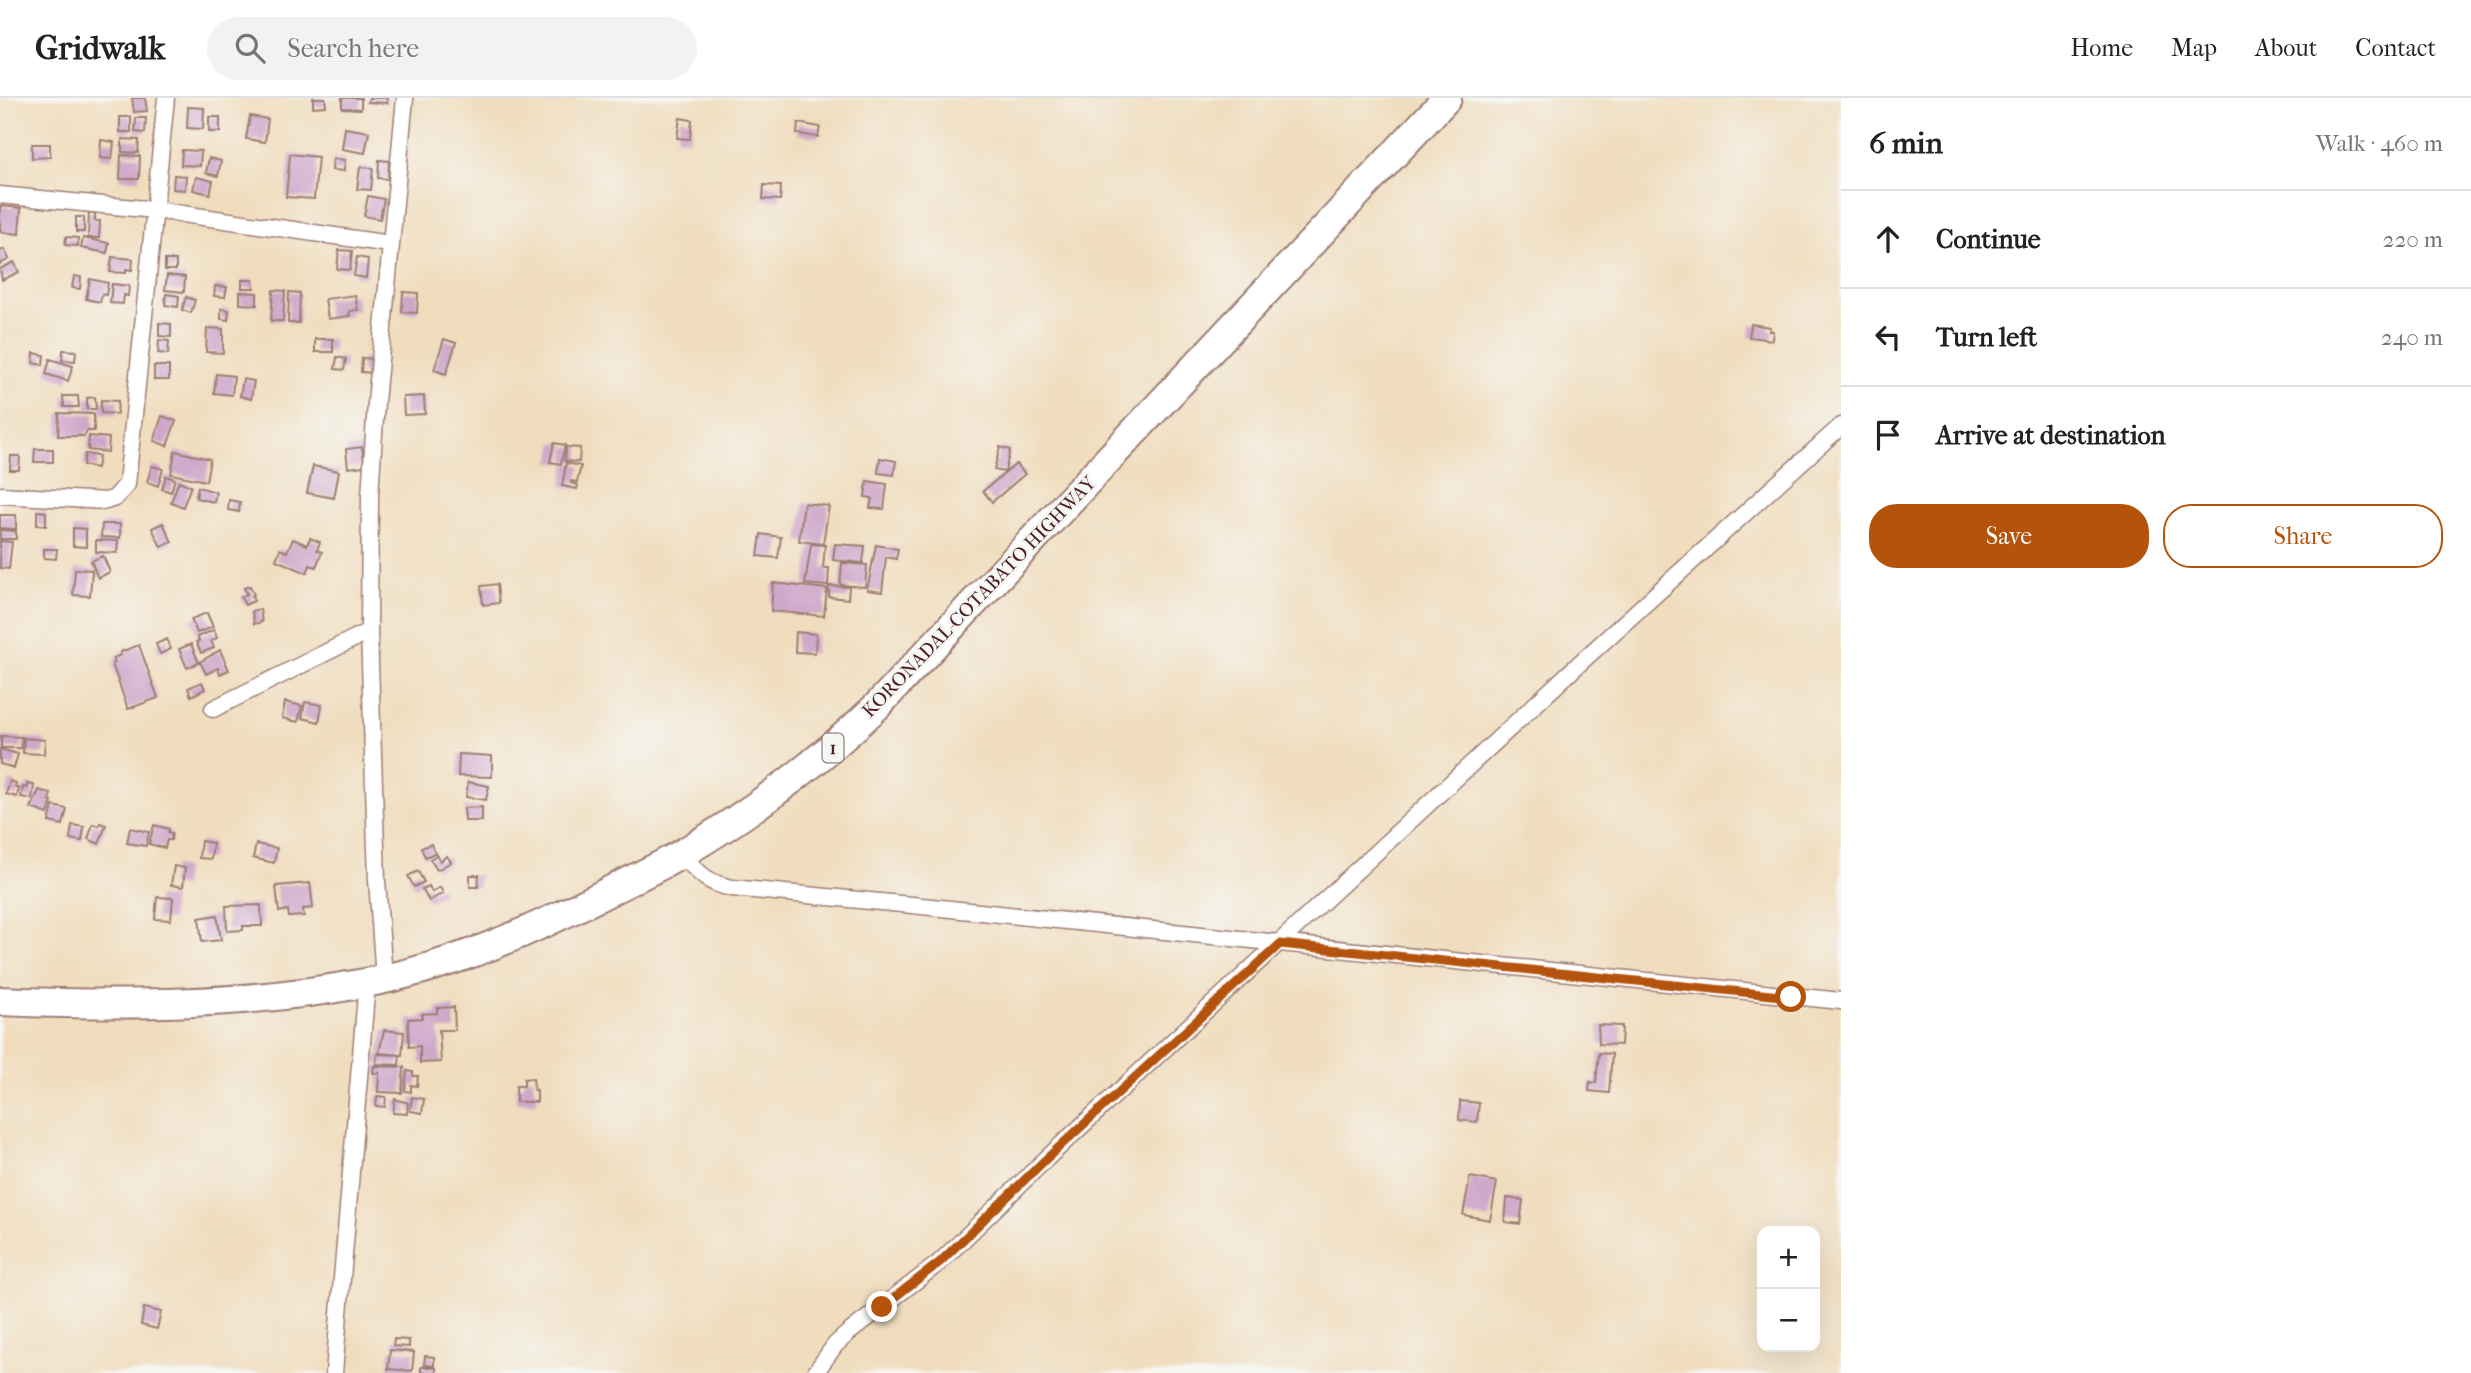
<!DOCTYPE html>
<meta charset="utf-8">
<style>
:root{--surface:#fff;--page:#f2f2f2;--text:#222;--muted:#767676;--line:#e0e0e0;--accent:#b45309}
body{margin:0;font-family:"IM FELL French Canon",serif;background:var(--page);color:var(--text)}
.controls{position:absolute;right:21px;bottom:21px;display:grid;overflow:hidden;border-radius:14px;box-shadow:0 7px 28px #0002}
.controls button{width:63px;height:63px;display:grid;place-items:center;padding:0;border:0;border-bottom:2px solid var(--line);background:var(--surface);color:var(--text);font:35px sans-serif}
.stop{position:absolute;width:21px;height:21px;margin:-16px;border:5px solid #b45309;border-radius:50%;background:#fff}
.stop.end{background:#b45309;border-color:#fff;box-shadow:0 2px 7px #0008}
.list{margin:0;padding:0;list-style:none}
h2{display:flex;justify-content:space-between;align-items:center;height:91px;margin:0;padding:0 28px;font-size:30px}
h2 small{font-size:23px;font-weight:400;color:var(--muted)}
.list li{display:grid;grid-template-columns:46px 1fr auto;gap:21px;align-items:center;box-sizing:border-box;height:98px;padding:0 28px;border-top:2px solid var(--line)}
.list b{display:block;font-size:26px;white-space:nowrap}
.list em{font-size:23px;font-style:normal;color:var(--muted)}
.actions{display:flex;gap:14px;padding:21px 28px}
.actions a{flex:1;padding:16px 0;border:2px solid var(--accent);border-radius:28px;text-align:center;font-size:24px;color:var(--accent)}
.actions .main{background:var(--accent);color:#fff}
.icon{flex:none;width:38px;height:38px;fill:none;stroke:currentColor;stroke-width:2;stroke-linecap:round;stroke-linejoin:round}
.map{position:relative;flex:none;width:1841px;height:1275px;overflow:hidden}
header{display:flex;align-items:center;gap:42px;box-sizing:border-box;height:98px;padding:0 35px;background:var(--surface);border-bottom:2px solid var(--line)}
header strong{font-size:33px}
nav{display:flex;gap:38px;margin-inline-start:auto;font-size:24px}
.search{width:490px;height:63px;background:var(--page);display:flex;align-items:center;gap:18px;box-sizing:border-box;padding:0 24px;border-radius:38px;color:var(--muted);font-size:26px}
main{display:flex}
aside{flex:1;background:var(--surface)}
.map>svg:first-child{display:block}
.building{fill:#cfa7ca}
.lines{fill:none;stroke-linecap:round;stroke-linejoin:round}
.street-casing{stroke:#9d7e74;stroke-width:19}
.highway-casing{stroke:#9d7e74;stroke-width:32}
.street{stroke:#fff;stroke-width:16}
.highway{stroke:#fff;stroke-width:28}
.route{stroke:#b45309;stroke-width:9}
.labels{text-anchor:middle;dominant-baseline:central;stroke-width:6;stroke-linejoin:round;paint-order:stroke}
.shield{fill:#f6f6f2;stroke:#7e6067;stroke-width:2}
.shield-label{font-size:18px;font-weight:bold;fill:#4a1f2b}
.street-label{font-size:19px;fill:#4a1f2b;stroke:#f6f6f2}
</style>
<header>
<strong>Gridwalk</strong>
<div class="search"><svg class="icon" aria-label="search" viewBox="0 0 24 24"><circle cx="10" cy="10" r="6"/><path d="M15 15l6 6"/></svg>Search here</div>
<nav><a>Home</a><a>Map</a><a>About</a><a>Contact</a></nav>
</header>
<main>
<div class="map">
<svg width="1841" height="1275" viewBox="0 0 1841 1275">
<rect width="100%" height="100%" fill="#f6f6f2"/>
<filter id="ink" filterUnits="userSpaceOnUse"><feTurbulence type="fractalNoise" baseFrequency=".0143" numOctaves="2"/><feDisplacementMap in="SourceGraphic" scale="14" xChannelSelector="R" yChannelSelector="G"/><feConvolveMatrix kernelMatrix="1 2 1 2 8 2 1 2 1" color-interpolation-filters="sRGB"/></filter>
<filter id="wash" filterUnits="userSpaceOnUse"><feTurbulence type="fractalNoise" baseFrequency=".00686" numOctaves="4" result="noise"/><feDisplacementMap in="SourceGraphic" scale="28" xChannelSelector="R" yChannelSelector="G"/><feGaussianBlur stdDeviation="1.57" result="paint"/><feColorMatrix in="noise" values="0 0 0 0 0 0 0 0 0 0 0 0 0 0 0 0 0 1.4 0 .05"/><feComposite in="paint" operator="in"/></filter>
<g filter="url(#wash)">
<rect width="100%" height="100%" fill="#f0ddbe"/>
<g id="blocks">
<!-- building -->
<path class="building" d="M 132,0 L 145,0 L 147,13 L 134,14 Z
M 313,0 L 325,0 L 326,8 L 313,9 Z
M 342,0 L 361,0 L 361,11 L 342,10 Z
M 369,0 L 388,0 L 387,5 L 368,4 Z
M 188,9 L 204,10 L 203,31 L 187,30 Z
M 250,18 L 268,21 L 265,44 L 246,41 Z
M 120,19 L 131,19 L 131,34 L 120,34 Z
M 209,19 L 220,19 L 220,34 L 209,34 Z
M 136,20 L 146,20 L 145,35 L 135,34 Z
M 680,20 L 692,22 L 690,41 L 677,40 Z
M 798,25 L 820,29 L 818,39 L 797,36 Z
M 345,30 L 369,34 L 365,55 L 342,51 Z
M 122,41 L 139,42 L 138,55 L 122,54 Z
M 101,42 L 114,44 L 112,61 L 100,60 Z
M 32,46 L 50,46 L 50,59 L 32,60 Z
M 182,52 L 201,53 L 200,68 L 181,67 Z
M 290,56 L 318,59 L 314,101 L 286,99 Z
M 121,57 L 140,58 L 139,81 L 120,81 Z
M 209,60 L 221,63 L 218,78 L 206,75 Z
M 333,61 L 345,62 L 344,73 L 332,72 Z
M 379,62 L 389,63 L 388,81 L 378,80 Z
M 360,69 L 373,70 L 371,92 L 357,91 Z
M 174,77 L 186,78 L 185,92 L 173,91 Z
M 196,79 L 213,83 L 210,96 L 193,92 Z
M 764,87 L 781,88 L 780,102 L 763,101 Z
M 368,98 L 384,101 L 380,121 L 364,118 Z
M 0,108 L 21,110 L 19,136 L 0,134 Z
M 89,114 L 95,115 L 95,123 L 100,123 L 99,140 L 88,140 Z
M 76,119 L 84,119 L 84,134 L 76,134 Z
M 66,139 L 78,140 L 78,148 L 65,147 Z
M 83,140 L 109,145 L 107,155 L 81,150 Z
M 4,151 L 9,161 L 0,166 L 0,153 Z
M 339,152 L 352,153 L 350,172 L 337,171 Z
M 112,159 L 133,161 L 132,172 L 126,171 L 126,175 L 110,174 Z
M 357,159 L 368,161 L 366,180 L 354,178 Z
M 165,162 L 176,162 L 176,172 L 165,172 Z
M 14,164 L 19,174 L 2,182 L 0,171 Z
M 167,177 L 185,179 L 184,194 L 165,192 Z
M 74,178 L 81,179 L 80,191 L 72,190 Z
M 90,181 L 108,185 L 106,197 L 102,196 L 100,204 L 86,201 Z
M 242,182 L 253,182 L 254,190 L 242,190 Z
M 112,186 L 129,188 L 128,198 L 124,197 L 123,206 L 110,205 Z
M 215,188 L 227,189 L 225,199 L 214,198 Z
M 273,192 L 285,193 L 283,223 L 271,223 Z
M 240,194 L 257,195 L 257,207 L 240,206 Z
M 289,194 L 300,195 L 299,225 L 288,225 Z
M 403,194 L 418,195 L 417,215 L 402,214 Z
M 166,196 L 179,198 L 178,209 L 165,207 Z
M 355,197 L 358,212 L 349,213 L 350,218 L 328,221 L 325,201 Z
M 186,199 L 195,202 L 191,215 L 182,212 Z
M 221,211 L 229,212 L 228,222 L 221,221 Z
M 159,225 L 171,226 L 171,239 L 159,238 Z
M 1751,226 L 1770,229 L 1769,233 L 1773,233 L 1772,242 L 1749,239 Z
M 207,230 L 223,231 L 223,255 L 206,254 Z
M 315,241 L 333,241 L 333,254 L 315,254 Z
M 444,241 L 456,245 L 446,276 L 434,272 Z
M 159,242 L 169,243 L 168,256 L 158,255 Z
M 63,252 L 76,253 L 75,263 L 62,262 Z
M 34,255 L 44,257 L 43,267 L 33,265 Z
M 337,259 L 346,261 L 344,272 L 335,271 Z
M 362,260 L 373,261 L 372,275 L 361,274 Z
M 50,261 L 73,268 L 68,283 L 46,276 Z
M 154,268 L 169,268 L 169,282 L 154,282 Z
M 216,276 L 234,278 L 232,297 L 214,295 Z
M 243,281 L 254,283 L 251,301 L 240,298 Z
M 63,298 L 78,298 L 79,309 L 64,309 Z
M 424,298 L 425,316 L 404,317 L 403,299 Z
M 95,299 L 96,311 L 87,311 L 87,300 Z
M 101,302 L 118,303 L 117,316 L 101,315 Z
M 59,315 L 94,316 L 94,333 L 87,333 L 84,338 L 58,338 Z
M 162,318 L 176,323 L 167,348 L 154,343 Z
M 89,338 L 109,340 L 108,354 L 88,352 Z
M 554,345 L 565,347 L 561,366 L 550,364 Z
M 362,349 L 365,368 L 348,370 L 346,351 Z
M 566,349 L 580,350 L 579,364 L 565,363 Z
M 1000,349 L 1010,352 L 1005,374 L 994,372 Z
M 35,351 L 53,351 L 53,364 L 34,364 Z
M 175,353 L 210,361 L 206,383 L 171,376 Z
M 85,356 L 99,358 L 97,370 L 83,367 Z
M 11,358 L 20,358 L 19,372 L 10,372 Z
M 880,360 L 896,363 L 894,377 L 878,375 Z
M 566,365 L 581,368 L 577,384 L 571,383 L 571,385 L 578,387 L 577,391 L 562,388 Z
M 1016,366 L 1025,376 L 992,404 L 983,393 Z
M 152,368 L 163,371 L 158,388 L 147,384 Z
M 313,368 L 339,373 L 334,400 L 307,395 Z
M 166,378 L 175,381 L 171,394 L 162,391 Z
M 179,383 L 191,388 L 183,409 L 171,404 Z
M 867,383 L 887,386 L 884,411 L 870,410 L 872,400 L 865,399 Z
M 198,389 L 216,394 L 214,404 L 196,400 Z
M 229,402 L 240,404 L 239,414 L 228,412 Z
M 804,405 L 829,408 L 823,446 L 799,443 Z
M 37,413 L 46,414 L 46,428 L 37,427 Z
M 0,417 L 16,417 L 16,431 L 0,430 Z
M 163,425 L 172,444 L 161,449 L 152,430 Z
M 102,426 L 120,426 L 120,440 L 101,439 Z
M 73,430 L 86,431 L 86,449 L 73,448 Z
M 0,432 L 16,433 L 16,441 L 0,441 Z
M 761,436 L 781,439 L 778,460 L 758,458 Z
M 310,440 L 320,444 L 317,452 L 322,454 L 316,469 L 310,467 L 307,475 L 276,462 L 280,451 L 287,454 L 293,441 L 307,447 Z
M 96,442 L 118,443 L 117,455 L 96,454 Z
M 0,443 L 12,444 L 9,471 L 0,470 Z
M 811,446 L 825,447 L 823,470 L 829,470 L 828,488 L 805,486 Z
M 835,446 L 865,448 L 863,465 L 833,462 Z
M 876,447 L 898,451 L 896,461 L 886,459 L 882,494 L 867,492 Z
M 44,451 L 57,451 L 56,461 L 44,460 Z
M 103,458 L 110,474 L 98,480 L 91,463 Z
M 842,465 L 867,467 L 865,489 L 840,487 Z
M 75,471 L 92,472 L 90,498 L 73,497 Z
M 773,485 L 827,491 L 824,518 L 771,513 Z
M 497,486 L 499,505 L 483,507 L 481,488 Z
M 250,488 L 254,497 L 252,498 L 254,503 L 245,507 L 241,499 L 247,496 L 244,490 Z
M 829,488 L 849,489 L 848,501 L 829,499 Z
M 260,511 L 262,524 L 254,526 L 252,513 Z
M 207,515 L 213,529 L 197,535 L 191,521 Z
M 214,532 L 217,540 L 211,543 L 214,550 L 201,555 L 196,544 L 199,543 L 197,539 Z
M 796,534 L 816,536 L 815,555 L 795,554 Z
M 167,541 L 171,551 L 160,556 L 156,546 Z
M 191,546 L 199,565 L 187,570 L 179,551 Z
M 139,547 L 158,600 L 128,611 L 112,566 L 115,565 L 113,560 L 121,557 L 120,554 Z
M 220,552 L 229,572 L 220,576 L 218,570 L 206,576 L 200,564 Z
M 202,584 L 205,591 L 191,598 L 188,590 Z
M 285,604 L 302,608 L 298,624 L 282,620 Z
M 305,604 L 322,607 L 319,624 L 302,620 Z
M 1,638 L 22,639 L 21,650 L 1,650 Z
M 24,640 L 45,642 L 44,656 L 23,655 Z
M 0,651 L 18,656 L 14,670 L 0,666 Z
M 459,656 L 492,658 L 492,679 L 458,678 Z
M 10,683 L 16,685 L 15,690 L 19,690 L 17,699 L 6,696 Z
M 468,684 L 489,688 L 486,702 L 466,699 Z
M 27,686 L 34,687 L 32,701 L 21,699 L 23,689 L 27,690 Z
M 39,692 L 51,696 L 49,702 L 52,703 L 48,716 L 31,710 Z
M 53,708 L 67,711 L 63,727 L 49,724 Z
M 482,709 L 482,723 L 465,723 L 464,710 Z
M 100,725 L 106,727 L 99,746 L 88,741 L 93,726 L 99,728 Z
M 72,727 L 84,729 L 82,743 L 70,741 Z
M 154,727 L 169,731 L 168,734 L 172,735 L 171,742 L 167,742 L 165,750 L 149,746 Z
M 130,730 L 149,734 L 146,748 L 127,745 Z
M 201,743 L 213,745 L 211,761 L 199,760 Z
M 256,746 L 277,750 L 274,765 L 253,760 Z
M 431,746 L 435,755 L 425,759 L 421,750 Z
M 437,757 L 440,763 L 447,758 L 451,764 L 437,772 L 430,761 Z
M 174,768 L 185,770 L 183,789 L 171,787 Z
M 418,773 L 424,784 L 414,789 L 408,778 Z
M 470,777 L 479,777 L 478,789 L 470,789 Z
M 310,785 L 313,810 L 303,811 L 304,818 L 289,819 L 288,812 L 279,814 L 276,788 Z
M 429,788 L 432,794 L 440,789 L 443,795 L 429,803 L 422,791 Z
M 157,799 L 173,800 L 171,822 L 155,821 Z
M 261,807 L 262,828 L 243,828 L 243,832 L 227,833 L 226,808 Z
M 217,817 L 221,842 L 202,844 L 199,820 Z
M 454,909 L 455,932 L 439,932 L 441,964 L 420,965 L 420,948 L 409,949 L 408,921 L 422,920 L 422,916 L 437,915 L 437,910 Z
M 1598,927 L 1622,928 L 1621,947 L 1599,946 Z
M 384,932 L 404,934 L 402,957 L 379,955 Z
M 1599,955 L 1612,956 L 1609,995 L 1589,993 L 1590,984 L 1596,985 Z
M 377,956 L 400,957 L 399,967 L 376,966 Z
M 374,968 L 404,969 L 402,995 L 378,994 L 379,975 L 373,975 Z
M 407,973 L 413,974 L 413,978 L 418,978 L 417,988 L 411,987 L 411,994 L 405,993 Z
M 533,980 L 534,992 L 537,992 L 537,1004 L 516,1004 L 516,988 L 524,988 L 524,981 Z
M 377,998 L 386,999 L 385,1009 L 376,1008 Z
M 412,999 L 424,1001 L 422,1015 L 410,1013 Z
M 395,1001 L 408,1005 L 407,1016 L 393,1015 Z
M 1460,1003 L 1479,1005 L 1477,1024 L 1459,1022 Z
M 1470,1079 L 1497,1084 L 1490,1122 L 1463,1117 Z
M 1507,1100 L 1523,1102 L 1520,1126 L 1505,1124 Z
M 144,1210 L 161,1214 L 157,1231 L 141,1227 Z
M 394,1241 L 409,1242 L 409,1249 L 393,1248 Z
M 390,1252 L 414,1254 L 412,1273 L 388,1271 Z
M 425,1258 L 434,1259 L 434,1268 L 424,1267 Z
M 421,1269 L 436,1270 L 436,1275 L 421,1275 Z"/>
</g>
</g>
<g filter="url(#ink)">
<use href="#blocks" fill-opacity="0" stroke="#9d7e74" stroke-width="2"/>
<g class="lines">
<!-- street casing -->
<g class="street-casing">
<path id="street" d="M 0,97 L 155,112 L 390,146
M 0,397 L 106,403 L 115,400 L 127,386 L 166,0
M 213,611 L 369,533
M 681,756 C 699,775 706,785 732,790 L 912,807 L 1841,903
M 384,881 L 377,782 L 369,533 L 370,398 L 376,304 L 405,0
M 334,1275 L 367,885
M 815,1275 L 835,1247 L 847,1236 L 940,1164 L 1045,1062 L 1581,564 L 1841,328"/>
</g>
<!-- highway casing -->
<g class="highway-casing">
<path id="highway" d="M 0,903 C 122,908 244,908 365,885 C 446,870 525,836 598,799 C 626,784 656,771 683,755 C 754,713 818,665 877,608 L 1447,0"/>
</g>
<!-- street -->
<use href="#street" class="street"/>
<!-- highway -->
<use href="#highway" class="highway"/>
</g>
</g>
<g class="lines" filter="url(#ink)">
<!-- route -->
<path class="route" d="M 882,1209 L 940,1164 L 1045,1062 L 1280,846 L 1791,899"/>
</g>
<g class="labels">
<!-- shield labels -->
<rect class="shield" x="822.5" y="635.5" width="21" height="29" rx="5"/>
<g class="shield-label">
<text x="833" y="650">1</text>
</g>
<!-- street labels -->
<g class="street-label">
<text transform="translate(979 499) rotate(-46)">KORONADAL-COTABATO HIGHWAY</text>
</g>
</g>
</svg>
<div class="controls">
<button>+</button>
<button>−</button>
</div>
<div class="stop" style="left:1791px;top:899px"></div>
<div class="stop end" style="left:882px;top:1209px"></div>
</div>
<aside>
<h2>6 min<small>Walk · 460 m</small></h2>
<ul class="list">
<li><svg class="icon" aria-label="ahead" viewBox="0 0 24 24"><path d="M12 20V5M6 11l6-6 6 6"/></svg><div><b>Continue</b></div><em>220 m</em></li>
<li><svg class="icon" aria-label="left" viewBox="0 0 24 24"><path d="M17 20v-9H6M10 6l-5 5 5 5"/></svg><div><b>Turn left</b></div><em>240 m</em></li>
<li><svg class="icon" aria-label="arrive" viewBox="0 0 24 24"><path d="M6 21V4h12l-3 4 3 4H6"/></svg><div><b>Arrive at destination</b></div></li>
</ul>
<div class="actions"><a class="main">Save</a><a>Share</a></div>
</aside>
</main>
